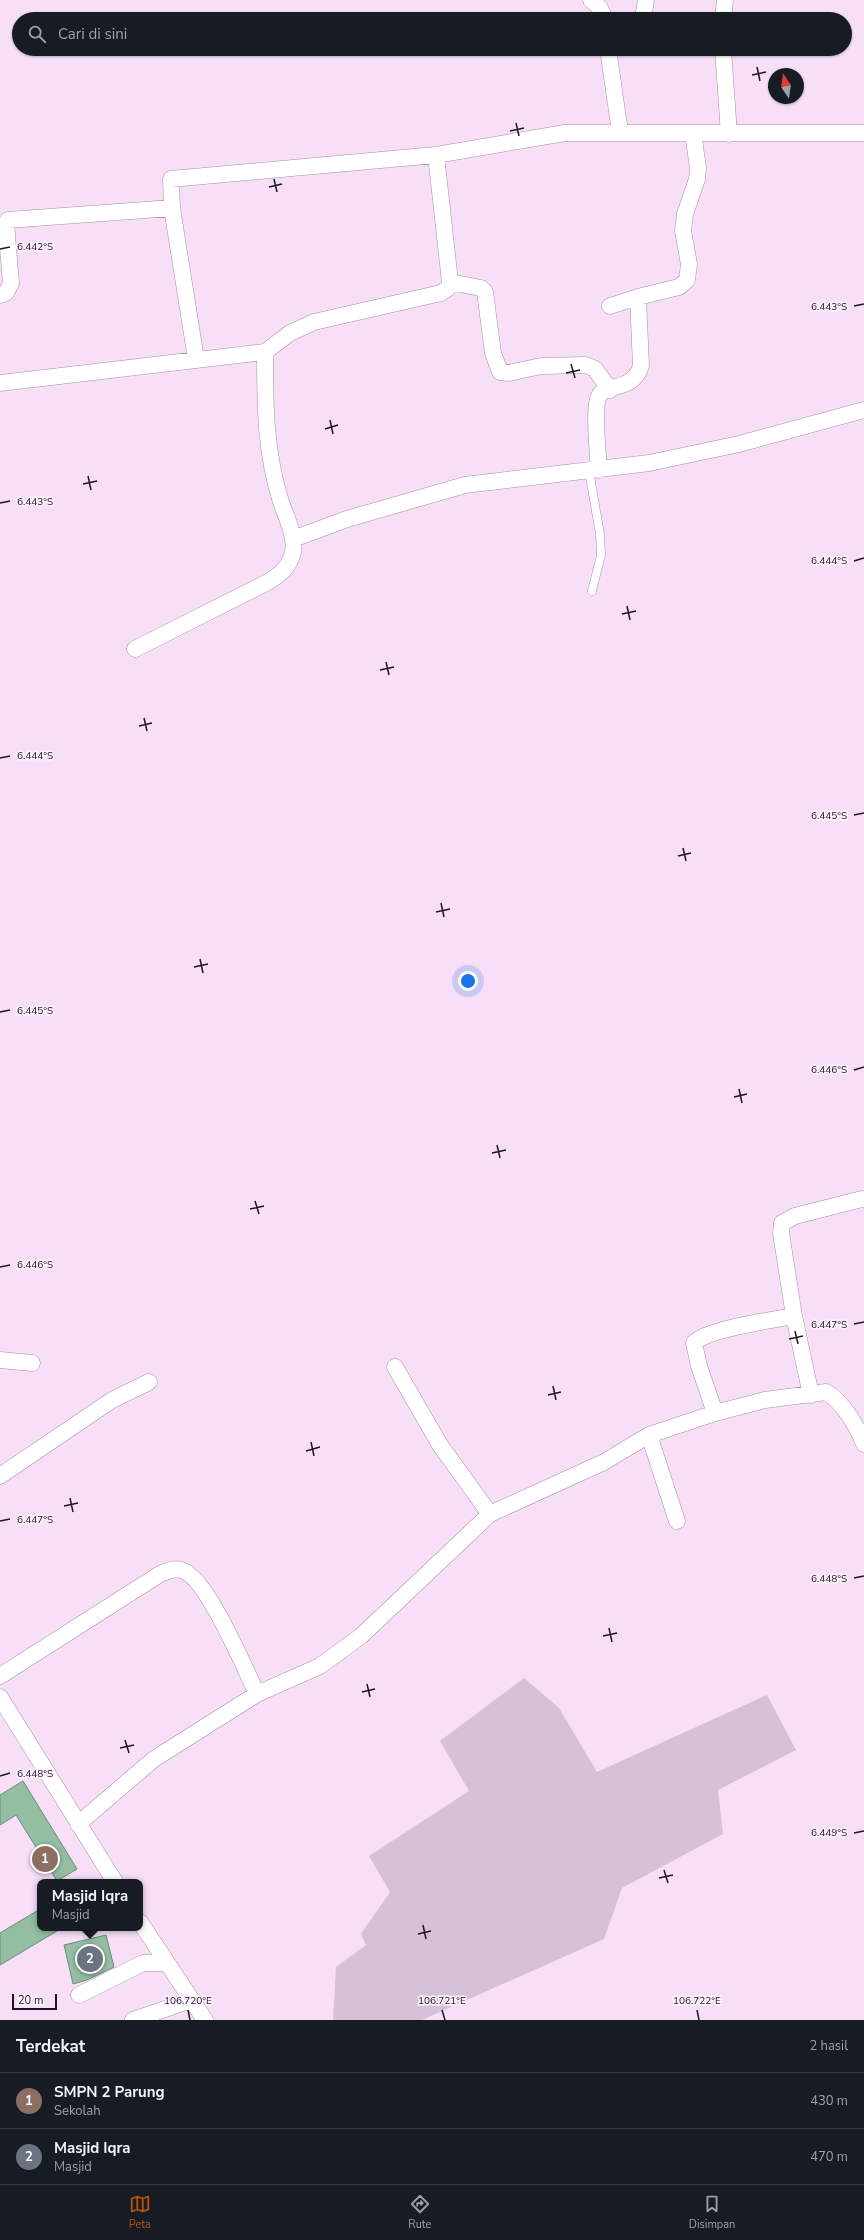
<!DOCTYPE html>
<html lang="id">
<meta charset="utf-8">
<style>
:root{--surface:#171b24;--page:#242831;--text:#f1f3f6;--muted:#9ea1a6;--line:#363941;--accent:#b45309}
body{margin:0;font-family:"Nunito Sans",sans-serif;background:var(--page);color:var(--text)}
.compass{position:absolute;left:768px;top:68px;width:36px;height:36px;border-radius:50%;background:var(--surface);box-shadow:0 1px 3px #0004;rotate:347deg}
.scale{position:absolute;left:12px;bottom:10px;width:45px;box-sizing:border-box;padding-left:4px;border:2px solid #1e161f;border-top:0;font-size:11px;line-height:14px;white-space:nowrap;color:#1e161f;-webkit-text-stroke:3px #fef0ff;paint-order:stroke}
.you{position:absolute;left:468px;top:981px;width:14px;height:14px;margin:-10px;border:3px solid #fff;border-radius:50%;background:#1a73e8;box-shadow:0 0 0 6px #1a73e833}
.badge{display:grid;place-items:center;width:26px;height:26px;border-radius:50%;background:var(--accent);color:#fff;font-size:13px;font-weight:700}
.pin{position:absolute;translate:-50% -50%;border:2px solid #fff;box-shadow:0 1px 4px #0006}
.popup{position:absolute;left:37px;top:1879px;width:106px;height:52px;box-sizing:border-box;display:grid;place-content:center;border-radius:8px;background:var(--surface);filter:drop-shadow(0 1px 3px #0005);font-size:13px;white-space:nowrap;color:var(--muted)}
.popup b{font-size:15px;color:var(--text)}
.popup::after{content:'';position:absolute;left:50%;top:100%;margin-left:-8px;border:8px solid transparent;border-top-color:var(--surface)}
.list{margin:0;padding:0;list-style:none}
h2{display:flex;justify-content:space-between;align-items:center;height:52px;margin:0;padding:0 16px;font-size:17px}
h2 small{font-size:13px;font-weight:400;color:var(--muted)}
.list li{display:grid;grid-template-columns:26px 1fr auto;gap:12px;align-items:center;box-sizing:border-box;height:56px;padding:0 16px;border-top:1px solid var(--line)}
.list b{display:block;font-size:15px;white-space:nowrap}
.list p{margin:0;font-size:13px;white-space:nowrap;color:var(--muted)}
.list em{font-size:13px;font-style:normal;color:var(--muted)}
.icon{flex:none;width:22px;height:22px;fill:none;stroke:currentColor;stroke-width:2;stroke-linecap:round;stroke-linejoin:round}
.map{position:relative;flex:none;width:864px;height:2020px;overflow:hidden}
.search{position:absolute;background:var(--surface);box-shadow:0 1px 3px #0004;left:12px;right:12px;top:12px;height:44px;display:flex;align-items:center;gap:10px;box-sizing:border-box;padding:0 14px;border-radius:22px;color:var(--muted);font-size:15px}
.sheet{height:164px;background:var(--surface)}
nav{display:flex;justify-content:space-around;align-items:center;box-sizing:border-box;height:56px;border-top:1px solid var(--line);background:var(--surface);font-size:11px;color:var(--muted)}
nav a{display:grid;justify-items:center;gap:2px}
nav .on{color:var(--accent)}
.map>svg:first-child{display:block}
.green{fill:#d7c1d8}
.building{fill:#93bea2;stroke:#708c79}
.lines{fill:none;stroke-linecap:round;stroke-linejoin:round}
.lane-casing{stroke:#a48ea5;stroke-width:9}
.street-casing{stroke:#a48ea5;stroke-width:17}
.lane{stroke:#fff;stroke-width:8}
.street{stroke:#fff;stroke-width:16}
.ticks{fill:none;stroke:#1e161f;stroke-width:1.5}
.ticks-label{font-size:10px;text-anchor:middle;fill:#1e161f;stroke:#fef0ff;stroke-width:3.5;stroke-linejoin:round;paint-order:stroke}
</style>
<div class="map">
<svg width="864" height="2020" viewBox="0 0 864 2020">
<rect width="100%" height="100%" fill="#f7dff8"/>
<!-- green -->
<path class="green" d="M 524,1678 L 559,1708 L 597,1772 L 767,1695 L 796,1750 L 718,1790 L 723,1834 L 622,1888 L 604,1939 L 422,2020 L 333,2020 L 336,1967 L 366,1945 L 361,1934 L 390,1892 L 369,1856 L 469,1791 L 440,1741 Z"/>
<!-- building -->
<path class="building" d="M 23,1781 L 77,1869 L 57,1881 L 16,1815 L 0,1825 L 0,1795 Z
M 40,1909 L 40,1928 L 62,1928 L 0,1965 L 0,1933 Z
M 106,1935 L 114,1967 L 87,1980 L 73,1984 L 64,1945 Z"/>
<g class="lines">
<!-- lane casing -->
<g class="lane-casing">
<path id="lane" d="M 589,471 L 600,534 L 601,555 L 592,591"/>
</g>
<!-- street casing -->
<g class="street-casing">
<path id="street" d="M 591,0 L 600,8 L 605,19
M 643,19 L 646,0
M 723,19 L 725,0
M 608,49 L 620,132
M 723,49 L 729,134
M 172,208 L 196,359
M 450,282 L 481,288 L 485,292 L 493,353 L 500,372 L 509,373 L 541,366 L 586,365 L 595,369 L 610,390
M 0,295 L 6,293 L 11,283 L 6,224 L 8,220 L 172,208 L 171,179 L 436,155 L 565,133 L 864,133
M 610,306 L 638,297 L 679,287 L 687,280 L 689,264 L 683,231 L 685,214 L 697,179 L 698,168 L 693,133
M 0,383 L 265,352 L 290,333 L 314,322 L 441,293 L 448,288 L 450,282 L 436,155
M 599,470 C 598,455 593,407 599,396 C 606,382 632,393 641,366 L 638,297
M 293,539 L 347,519 L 465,485 L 649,463 L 739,444 L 864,410
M 135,649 L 266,583 C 280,575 289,568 293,552 C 296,536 286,517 281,502 C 265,452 265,404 265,352
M 0,1360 L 32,1363
M 395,1367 L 440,1445 L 490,1514
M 811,1395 L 794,1316 L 781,1233 L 782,1223 L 795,1216 L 862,1199
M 715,1413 L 699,1366 L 694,1343 C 706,1329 773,1320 794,1316
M 649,1435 L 677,1521
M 0,1476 L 112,1400 L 149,1382
M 0,1676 L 160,1574 C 167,1571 174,1568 181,1570 C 206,1575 245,1669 257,1694
M 0,1697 L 115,1882
M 78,1824 L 154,1759 L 257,1694 L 320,1666 L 361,1636 L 490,1514 L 604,1462 L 649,1435 L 715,1413 L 765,1400 L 826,1392 C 843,1402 857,1426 864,1444
M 140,1922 L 205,2020
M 79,1995 L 143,1963 L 166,1963
M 133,2020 L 191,2000"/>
</g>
<!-- lane -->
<use href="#lane" class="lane"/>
<!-- street -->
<use href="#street" class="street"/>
</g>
<!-- ticks -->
<path class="ticks" d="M 757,67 L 760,81M 752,75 L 766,72M 516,123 L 519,136M 510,131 L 524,128M 274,179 L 277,192M 269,187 L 282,184M 0,249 L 10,247M 854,306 L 864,304M 571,364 L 575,378M 566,373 L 580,370M 330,420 L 333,434M 325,429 L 338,425M 88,476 L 91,490M 83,484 L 97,481M 0,503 L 10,501M 854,561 L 864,558M 627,606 L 630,620M 622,614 L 636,611M 386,662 L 389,675M 380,670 L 394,667M 144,718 L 147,731M 139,726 L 152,723M 0,758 L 10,756M 854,815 L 864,813M 683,848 L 686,861M 678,856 L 691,853M 441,903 L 444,917M 436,912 L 450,909M 200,959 L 203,973M 194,967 L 208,964M 0,1012 L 10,1010M 854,1070 L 864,1067M 739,1089 L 742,1103M 734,1097 L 747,1094M 497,1145 L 500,1158M 492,1153 L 506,1150M 255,1201 L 259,1214M 250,1209 L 264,1206M 0,1267 L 10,1265M 854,1324 L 864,1322M 795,1331 L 798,1344M 789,1339 L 803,1336M 553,1386 L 556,1400M 548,1395 L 561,1392M 311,1442 L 314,1456M 306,1451 L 320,1447M 70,1498 L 73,1512M 64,1506 L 78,1503M 0,1521 L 10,1519M 854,1578 L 864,1576M 609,1628 L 612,1642M 603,1636 L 617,1633M 367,1684 L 370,1697M 362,1692 L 375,1689M 125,1740 L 129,1753M 120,1748 L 134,1745M 0,1776 L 10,1773M 854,1833 L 864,1831M 664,1870 L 668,1883M 659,1878 L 673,1875M 423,1925 L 426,1939M 418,1934 L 431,1931M 188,2010 L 190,2020M 442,2010 L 445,2020M 697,2010 L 699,2020"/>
<g class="ticks-label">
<text x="35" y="250">6.442°S</text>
<text x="829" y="310">6.443°S</text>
<text x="35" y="505">6.443°S</text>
<text x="829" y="564">6.444°S</text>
<text x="35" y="759">6.444°S</text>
<text x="829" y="819">6.445°S</text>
<text x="35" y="1014">6.445°S</text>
<text x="829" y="1073">6.446°S</text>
<text x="35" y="1268">6.446°S</text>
<text x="829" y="1328">6.447°S</text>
<text x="35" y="1523">6.447°S</text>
<text x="829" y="1582">6.448°S</text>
<text x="35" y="1777">6.448°S</text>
<text x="829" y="1836">6.449°S</text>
<text x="188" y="2004">106.720°E</text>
<text x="442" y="2004">106.721°E</text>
<text x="697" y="2004">106.722°E</text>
</g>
</svg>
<svg class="compass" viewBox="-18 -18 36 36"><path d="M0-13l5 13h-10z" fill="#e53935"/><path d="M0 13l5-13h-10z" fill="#9ea1a6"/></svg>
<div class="scale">20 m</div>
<div class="you"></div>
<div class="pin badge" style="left:45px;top:1859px;background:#8d6e63">1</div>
<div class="pin badge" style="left:90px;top:1959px;background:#6b7280">2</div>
<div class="popup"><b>Masjid Iqra</b>Masjid</div>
<div class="search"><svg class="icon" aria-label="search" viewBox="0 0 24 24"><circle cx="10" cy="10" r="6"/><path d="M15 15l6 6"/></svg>Cari di sini</div>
</div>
<section class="sheet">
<h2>Terdekat<small>2 hasil</small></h2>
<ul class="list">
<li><span class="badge" style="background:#8d6e63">1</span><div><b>SMPN 2 Parung</b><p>Sekolah</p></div><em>430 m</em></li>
<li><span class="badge" style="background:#6b7280">2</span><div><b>Masjid Iqra</b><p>Masjid</p></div><em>470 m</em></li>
</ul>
</section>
<nav>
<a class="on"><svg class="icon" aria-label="map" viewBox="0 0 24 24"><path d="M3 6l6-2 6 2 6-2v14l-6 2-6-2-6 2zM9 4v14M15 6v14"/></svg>Peta</a>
<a><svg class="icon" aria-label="directions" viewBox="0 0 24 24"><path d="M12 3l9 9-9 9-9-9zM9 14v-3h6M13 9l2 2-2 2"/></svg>Rute</a>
<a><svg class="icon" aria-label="saved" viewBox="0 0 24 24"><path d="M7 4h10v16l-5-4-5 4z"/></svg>Disimpan</a>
</nav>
